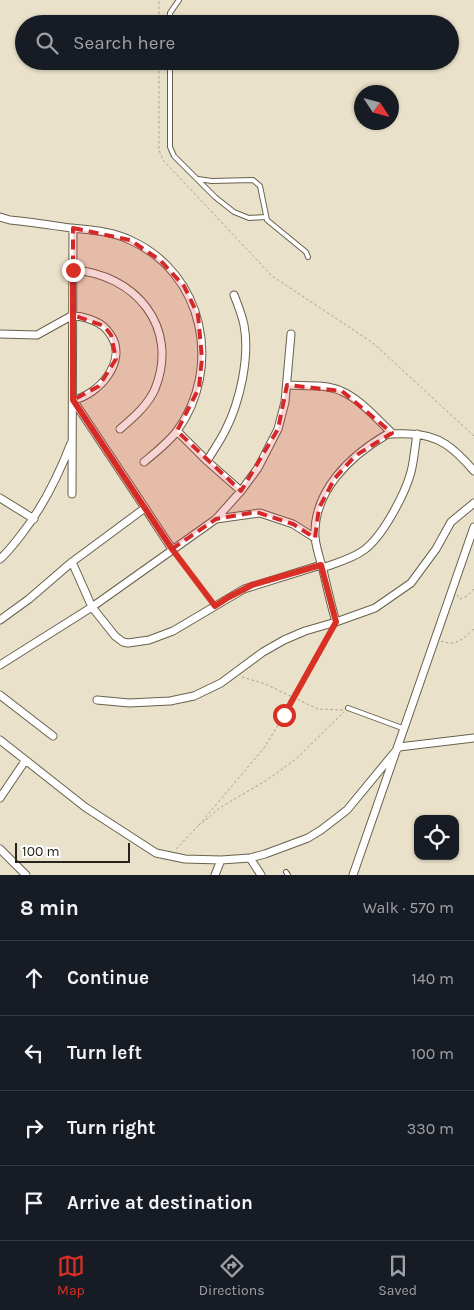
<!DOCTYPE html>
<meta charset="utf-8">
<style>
:root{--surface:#171b24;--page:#242831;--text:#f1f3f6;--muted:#9ea1a6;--line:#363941;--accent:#d93025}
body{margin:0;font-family:Karla,sans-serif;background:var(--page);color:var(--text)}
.controls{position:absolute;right:15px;bottom:15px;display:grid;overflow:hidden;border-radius:10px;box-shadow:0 1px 4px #0004}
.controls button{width:45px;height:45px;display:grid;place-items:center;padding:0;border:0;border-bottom:1px solid var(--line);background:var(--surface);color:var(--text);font:25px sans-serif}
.compass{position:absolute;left:354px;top:85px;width:45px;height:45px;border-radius:50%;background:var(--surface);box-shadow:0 1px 4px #0004;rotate:126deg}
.scale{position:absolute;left:15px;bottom:12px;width:115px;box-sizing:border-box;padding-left:5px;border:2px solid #27241b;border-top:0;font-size:14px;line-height:18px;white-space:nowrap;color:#27241b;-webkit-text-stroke:4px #fff;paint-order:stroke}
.stop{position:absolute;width:15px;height:15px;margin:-11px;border:4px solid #d93025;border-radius:50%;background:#fff}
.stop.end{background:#d93025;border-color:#fff;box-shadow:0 1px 5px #0008}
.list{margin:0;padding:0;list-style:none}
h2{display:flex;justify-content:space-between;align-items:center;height:65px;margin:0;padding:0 20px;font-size:21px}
h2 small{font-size:16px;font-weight:400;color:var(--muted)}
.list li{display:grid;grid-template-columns:32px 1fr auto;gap:15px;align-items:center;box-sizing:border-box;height:75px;padding:0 20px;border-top:1px solid var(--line)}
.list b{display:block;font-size:19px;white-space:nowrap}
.list em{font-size:16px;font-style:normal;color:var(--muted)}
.icon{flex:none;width:28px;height:28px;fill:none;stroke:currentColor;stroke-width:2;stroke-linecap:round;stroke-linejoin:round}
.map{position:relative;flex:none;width:474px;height:875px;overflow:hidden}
.search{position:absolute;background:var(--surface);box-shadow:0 1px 4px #0004;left:15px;right:15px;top:15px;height:55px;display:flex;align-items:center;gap:12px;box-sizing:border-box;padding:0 18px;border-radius:28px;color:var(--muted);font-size:19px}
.sheet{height:365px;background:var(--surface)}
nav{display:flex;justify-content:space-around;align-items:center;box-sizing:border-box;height:70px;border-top:1px solid var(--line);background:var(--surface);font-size:14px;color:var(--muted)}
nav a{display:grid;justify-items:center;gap:2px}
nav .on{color:var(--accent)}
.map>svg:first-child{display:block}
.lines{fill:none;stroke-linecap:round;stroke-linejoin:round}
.service-casing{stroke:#69614d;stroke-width:6}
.minor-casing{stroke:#69614d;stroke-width:9}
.path{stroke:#a7a18e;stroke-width:1;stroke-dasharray:2.5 2.5;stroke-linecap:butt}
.service{stroke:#fff;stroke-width:4}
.minor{stroke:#fff;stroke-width:7}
.route{stroke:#d93025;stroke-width:6}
.marked{fill:#d62828;fill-opacity:0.2;stroke:#d62828;stroke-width:4;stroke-dasharray:10 6;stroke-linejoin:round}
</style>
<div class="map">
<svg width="474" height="875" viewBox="0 0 474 875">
<rect width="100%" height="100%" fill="#e9e1c9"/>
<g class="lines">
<!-- service casing -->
<g class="service-casing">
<path id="service" d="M 170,24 L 170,13 L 179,0
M 170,61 L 170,147 L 174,156 L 215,197 L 234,212 L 249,218 L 265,217
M 198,179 L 212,181 L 253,180 L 260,186 L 267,220 L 306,252 L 308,257
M 348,708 L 405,729
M 286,872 L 288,875"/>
</g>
<!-- minor casing -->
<g class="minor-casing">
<path id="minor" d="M 0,217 L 10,220 C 30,222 50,225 71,228 C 90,230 112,231 130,240 C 204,273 223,367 177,431 C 168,443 156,452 144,462
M 73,270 C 135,274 180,327 155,389 C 148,405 133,418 120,429
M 0,334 L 37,335 L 73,315 C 87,318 102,321 110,334 C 129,360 99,395 73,400 L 145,508 L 72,562 L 29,599 L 0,620
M 287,385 C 304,386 326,384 341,391 C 359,398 378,420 392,433
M 177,431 L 207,461 L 241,491
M 207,461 C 213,451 220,441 225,431 C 240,402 250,357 244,325 C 242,315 238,305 234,295
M 72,494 L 73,228
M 0,498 L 34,519
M 145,508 L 172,549
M 216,519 L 260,513 L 293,524 L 315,538
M 0,559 C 8,552 14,544 21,535 C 43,507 58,477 71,443
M 72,562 L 92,607 L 115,636 L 123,642 L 128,643 L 149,640 L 173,631 L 244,589 L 321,565
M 322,568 C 336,563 352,559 364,550 C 383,536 405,494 411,472 C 414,460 415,446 417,434
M 336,622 C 331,605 327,587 323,570 C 320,559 316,548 315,537 C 313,491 350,456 386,435 C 394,433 401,434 409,434 C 439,434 455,449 474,471
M 0,665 L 92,607 L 216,519 L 241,491 L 258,468 L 278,429 L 285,402 L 291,334
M 0,695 L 53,736
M 97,700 L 129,703 L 170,701 L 194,696 L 221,683 L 263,652 L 284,640 L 305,631 L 336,622 L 375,608 L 411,583 L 436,549 L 451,522 L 474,503
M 0,740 L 85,807 L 156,853 L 185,859 L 221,860 L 250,858 L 265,854 L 308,838 L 321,830 L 347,810 L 399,747 L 474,738
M 0,798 L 25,761
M 0,849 L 26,875
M 250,858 L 261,875
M 215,875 L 221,860
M 353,875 L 474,527"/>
</g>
<!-- path -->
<path class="path" d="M 159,24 L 159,0
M 159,61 L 159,150 L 163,160 L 272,276 L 373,343 L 474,436
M 178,557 L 210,599
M 457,595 L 460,599 L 467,596 L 474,589
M 441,641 C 457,647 462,639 474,629
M 242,677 L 265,684 L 318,709 L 343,710
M 202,823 L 221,807 L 267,780 L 296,759 L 344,712
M 199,825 L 264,748 L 295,698 L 330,632
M 176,849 L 199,825"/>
<!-- service -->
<use href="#service" class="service"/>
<!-- minor -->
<use href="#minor" class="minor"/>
</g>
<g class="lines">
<!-- route -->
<path class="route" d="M 73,270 L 73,400 L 172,549 L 215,606 L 229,597 L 252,585 L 321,565 L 336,622 L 284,715"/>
</g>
<!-- marked area -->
<path class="marked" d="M 73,228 L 130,240 L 160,260 L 184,286 L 198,315 L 202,358 L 199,388 L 177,431 L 241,491 L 278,429 L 287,385 L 342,391 L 392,433 L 355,456 L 335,478 L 319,508 L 315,538 L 293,524 L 256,512 L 216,519 L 172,549 L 73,400 L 99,386 L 116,359 L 111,335 L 104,326 L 73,315 Z"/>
</svg>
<div class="controls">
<button><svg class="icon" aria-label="locate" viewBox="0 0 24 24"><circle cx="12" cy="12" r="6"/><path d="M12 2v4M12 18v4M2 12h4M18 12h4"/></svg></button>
</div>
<svg class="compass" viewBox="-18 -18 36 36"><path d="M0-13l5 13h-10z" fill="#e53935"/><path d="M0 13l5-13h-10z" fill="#9ea1a6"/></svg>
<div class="scale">100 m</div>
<div class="stop" style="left:284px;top:715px"></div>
<div class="stop end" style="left:73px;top:270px"></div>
<div class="search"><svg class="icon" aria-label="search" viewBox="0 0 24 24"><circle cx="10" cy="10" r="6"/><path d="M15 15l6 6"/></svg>Search here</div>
</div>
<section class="sheet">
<h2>8 min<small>Walk · 570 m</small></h2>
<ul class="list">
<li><svg class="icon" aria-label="ahead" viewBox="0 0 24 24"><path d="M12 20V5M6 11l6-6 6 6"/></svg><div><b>Continue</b></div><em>140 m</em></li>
<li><svg class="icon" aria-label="left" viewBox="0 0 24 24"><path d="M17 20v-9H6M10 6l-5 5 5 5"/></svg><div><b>Turn left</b></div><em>100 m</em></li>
<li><svg class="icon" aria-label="right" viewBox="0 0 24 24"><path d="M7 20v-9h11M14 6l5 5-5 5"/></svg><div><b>Turn right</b></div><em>330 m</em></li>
<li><svg class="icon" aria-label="arrive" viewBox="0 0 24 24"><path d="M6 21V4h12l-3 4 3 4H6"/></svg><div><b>Arrive at destination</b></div></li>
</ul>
</section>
<nav>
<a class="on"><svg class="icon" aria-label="map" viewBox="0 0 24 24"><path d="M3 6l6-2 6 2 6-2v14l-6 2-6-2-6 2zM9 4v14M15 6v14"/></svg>Map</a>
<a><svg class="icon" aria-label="directions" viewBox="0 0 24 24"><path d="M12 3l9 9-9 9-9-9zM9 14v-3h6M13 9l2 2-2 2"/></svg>Directions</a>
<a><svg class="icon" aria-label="saved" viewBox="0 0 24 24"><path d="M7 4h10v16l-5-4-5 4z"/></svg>Saved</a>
</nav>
